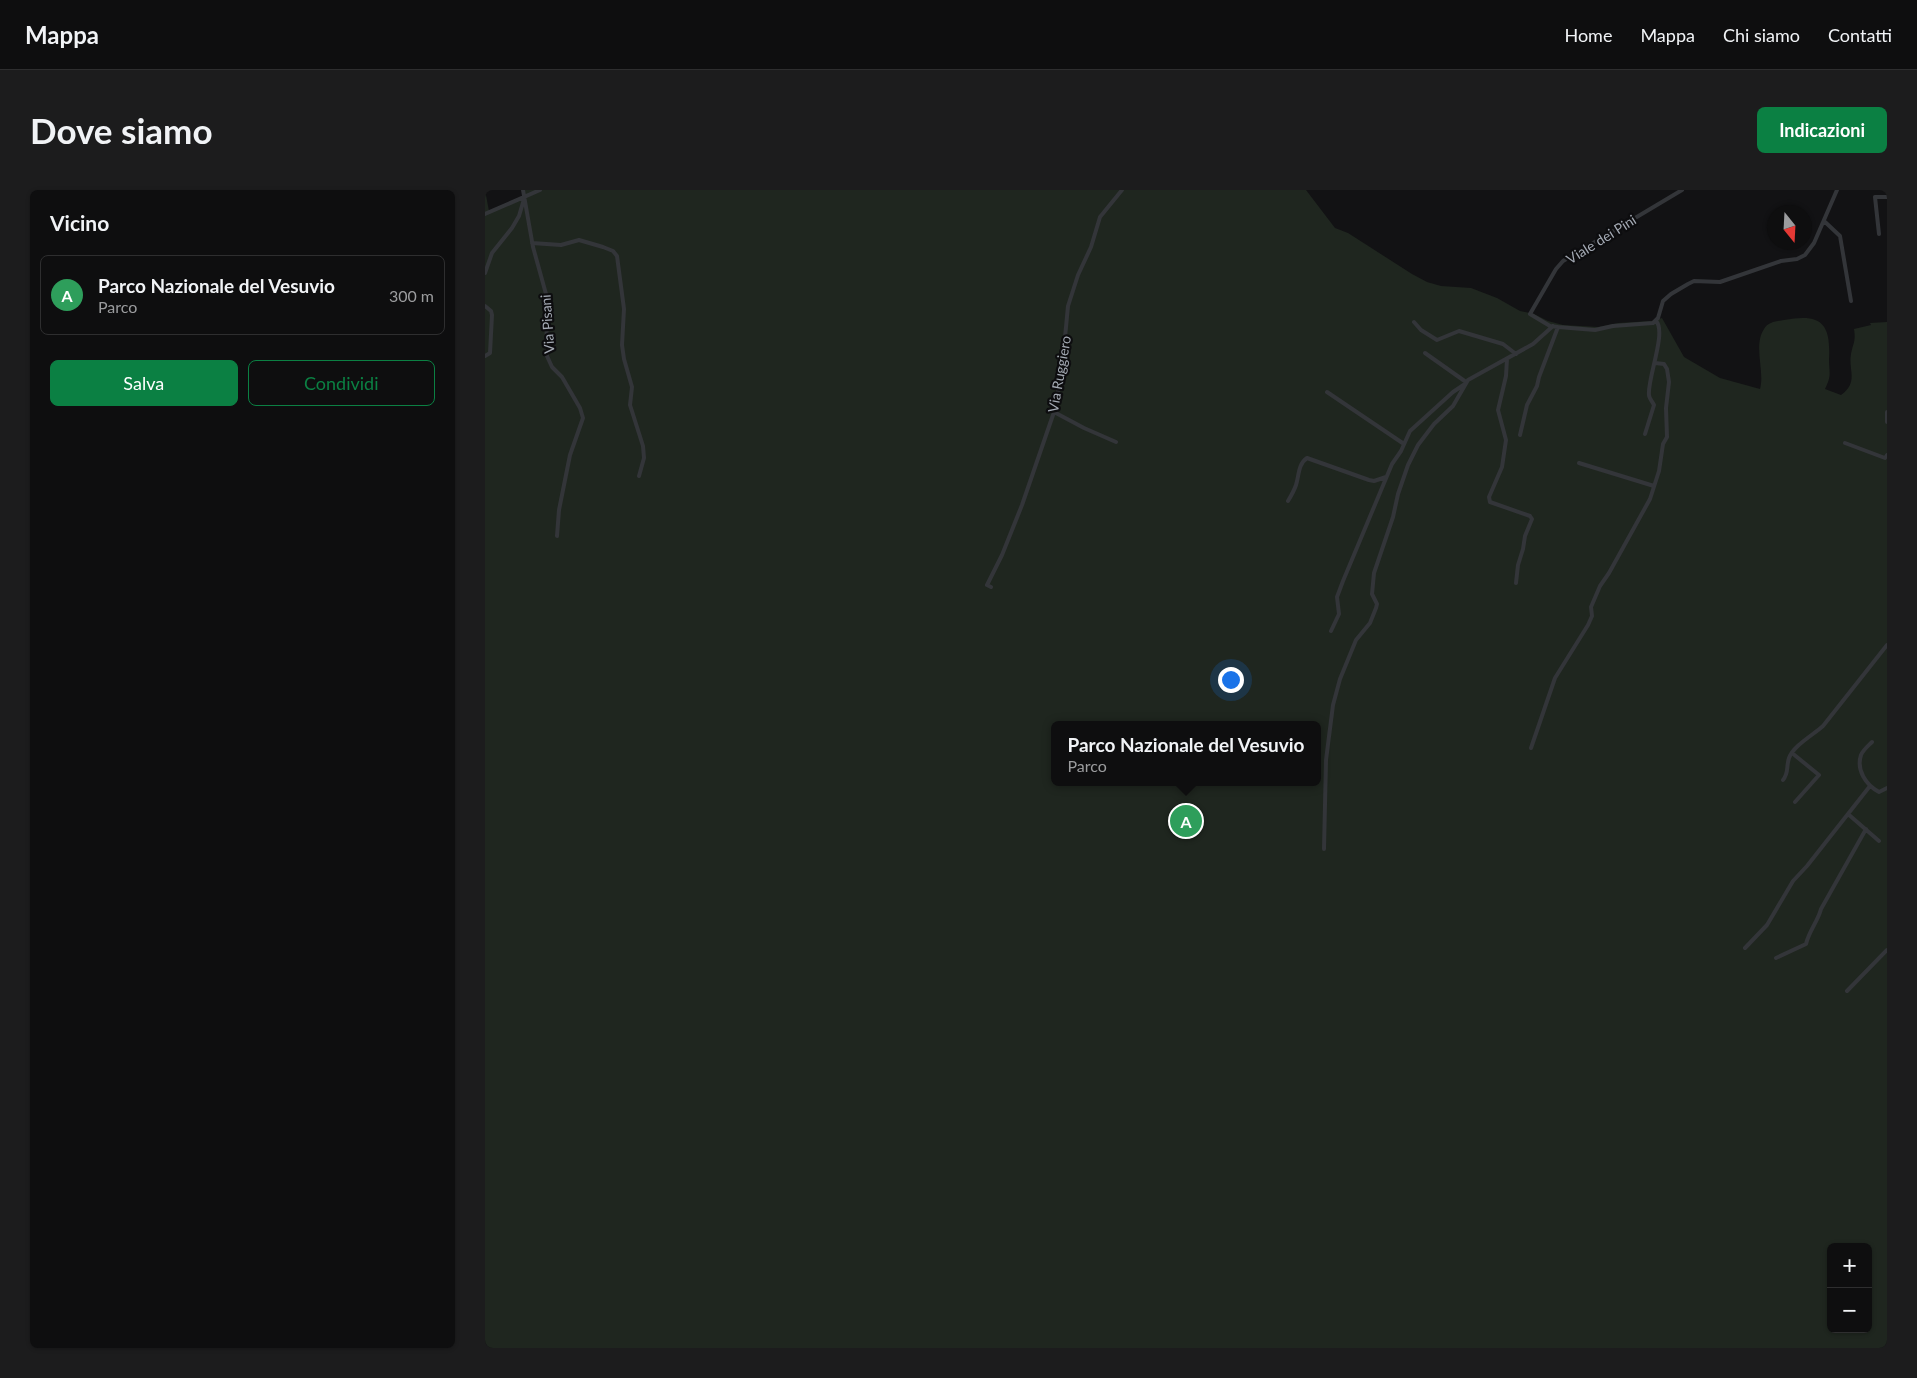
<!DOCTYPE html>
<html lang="it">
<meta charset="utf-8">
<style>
:root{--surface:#0e0e0f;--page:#1c1c1d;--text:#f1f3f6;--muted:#9b9c9e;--line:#2e2e2f;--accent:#0b8043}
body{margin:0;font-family:Lato,sans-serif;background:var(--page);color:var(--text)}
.controls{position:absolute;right:15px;bottom:15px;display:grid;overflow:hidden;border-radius:8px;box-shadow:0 1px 4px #0004}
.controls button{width:45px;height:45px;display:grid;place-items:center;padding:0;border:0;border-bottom:1px solid var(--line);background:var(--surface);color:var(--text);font:25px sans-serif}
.compass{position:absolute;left:1282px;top:15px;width:45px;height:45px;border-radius:50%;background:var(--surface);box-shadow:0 1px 4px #0004;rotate:162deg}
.you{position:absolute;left:745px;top:489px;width:18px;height:18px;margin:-12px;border:4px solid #fff;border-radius:50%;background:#1a73e8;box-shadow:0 0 0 8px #1a73e833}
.badge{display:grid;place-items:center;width:32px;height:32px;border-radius:50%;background:var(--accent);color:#fff;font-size:16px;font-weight:700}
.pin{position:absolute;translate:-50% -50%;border:2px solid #fff;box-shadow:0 1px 5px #0006}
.popup{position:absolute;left:566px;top:531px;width:270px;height:65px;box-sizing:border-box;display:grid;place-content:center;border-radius:8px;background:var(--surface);filter:drop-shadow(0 1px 4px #0005);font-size:16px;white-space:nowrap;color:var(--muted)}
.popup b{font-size:19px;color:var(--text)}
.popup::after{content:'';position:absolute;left:50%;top:100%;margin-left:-10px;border:10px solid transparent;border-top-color:var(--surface)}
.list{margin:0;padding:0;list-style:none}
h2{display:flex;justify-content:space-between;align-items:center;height:65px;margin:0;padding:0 20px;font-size:21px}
h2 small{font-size:16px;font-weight:400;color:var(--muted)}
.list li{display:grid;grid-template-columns:32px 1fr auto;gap:15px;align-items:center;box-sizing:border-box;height:80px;margin:0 10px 10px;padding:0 10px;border:1px solid var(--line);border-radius:8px}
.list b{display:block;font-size:19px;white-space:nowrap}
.list p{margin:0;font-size:16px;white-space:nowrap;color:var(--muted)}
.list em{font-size:16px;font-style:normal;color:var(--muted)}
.actions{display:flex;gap:10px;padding:15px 20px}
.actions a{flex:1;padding:11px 0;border:1px solid var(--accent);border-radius:8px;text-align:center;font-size:18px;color:var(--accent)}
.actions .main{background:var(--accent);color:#fff}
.map{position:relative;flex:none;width:1402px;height:1158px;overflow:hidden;border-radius:8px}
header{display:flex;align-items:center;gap:30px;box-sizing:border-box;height:70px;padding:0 25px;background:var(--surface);border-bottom:1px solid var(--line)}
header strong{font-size:24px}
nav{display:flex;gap:28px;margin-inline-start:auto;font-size:18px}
.intro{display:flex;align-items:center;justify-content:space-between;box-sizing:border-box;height:120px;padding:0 30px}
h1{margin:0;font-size:35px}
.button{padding:12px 22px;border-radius:8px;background:var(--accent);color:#fff;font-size:18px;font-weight:700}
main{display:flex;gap:30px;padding:0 30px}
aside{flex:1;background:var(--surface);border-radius:8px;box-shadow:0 1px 4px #0004}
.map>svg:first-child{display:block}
.green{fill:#1f261f;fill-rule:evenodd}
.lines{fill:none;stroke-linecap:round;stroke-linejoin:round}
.minor{stroke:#333539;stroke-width:4}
.labels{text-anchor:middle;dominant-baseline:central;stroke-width:4.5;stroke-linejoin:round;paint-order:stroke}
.street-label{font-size:14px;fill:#a4aab4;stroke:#0d0d0f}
</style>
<header>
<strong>Mappa</strong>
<nav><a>Home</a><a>Mappa</a><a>Chi siamo</a><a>Contatti</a></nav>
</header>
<div class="intro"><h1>Dove siamo</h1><a class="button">Indicazioni</a></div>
<main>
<aside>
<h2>Vicino<small></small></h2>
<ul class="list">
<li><span class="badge" style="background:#2e9e5b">A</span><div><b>Parco Nazionale del Vesuvio</b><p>Parco</p></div><em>300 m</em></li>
</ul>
<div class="actions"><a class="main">Salva</a><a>Condividi</a></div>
</aside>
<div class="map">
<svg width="1402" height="1158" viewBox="0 0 1402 1158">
<rect width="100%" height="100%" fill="#121214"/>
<!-- green -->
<path class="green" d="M 0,0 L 4,21 L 38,6 L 37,0 L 821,0 L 850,38 L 863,43 L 927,84 L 942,92 L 956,96 L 986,98 L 1012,108 L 1035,121 L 1049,124 L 1063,131 L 1078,135 L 1113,137 L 1133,133 L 1167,131 L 1177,128 L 1199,167 L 1235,188 L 1275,199 C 1280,181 1268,156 1279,139 C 1283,132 1292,131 1299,130 C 1336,123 1346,133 1344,169 C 1344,183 1347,185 1340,199 L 1356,205 C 1374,192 1363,180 1366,164 C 1368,153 1371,152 1369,139 L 1386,135 L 1385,133 L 1402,132 L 1402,1158 L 0,1158 ZM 570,535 L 832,535 L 832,592 L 570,592 ZM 1346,1057 L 1383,1057 L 1383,1139 L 1346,1139 Z"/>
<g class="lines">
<!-- minor -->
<path class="minor" d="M 38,0 L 48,57 L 61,104 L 62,166 L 67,177 L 77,187 L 95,218 L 98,228 L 85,265 L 74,320 L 72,346
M 1197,0 L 1078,71 L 1071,79 L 1045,124 L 1065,136 L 1073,137 L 1110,140 L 1128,136 L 1168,133 L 1173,128 L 1178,111 L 1186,104 L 1203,94 L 1209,91 L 1235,92 L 1296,71 L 1312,69 L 1320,65 L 1329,53 L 1352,0
M 0,24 L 55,0
M 1339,31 L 1355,46 L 1366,111
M 1394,44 L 1390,7 L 1402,7
M 47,53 L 76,55 L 94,50 L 118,57 L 128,61 L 132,66 L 139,119 L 137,155 L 139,169 L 147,197 L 145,215 L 158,256 L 159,268 L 154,286
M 0,83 L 7,63 L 27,38 L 34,26 L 39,9
M 0,116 L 6,121 L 7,125 L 5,163 L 0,166
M 929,132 L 936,140 L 952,150 L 974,141 L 1018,154 L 1031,164
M 940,163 L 981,192
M 1022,169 L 1021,186 L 1013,220 L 1021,250 L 1017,277 L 1004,307 L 1005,312 L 1045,326 L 1047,329 L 1040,346 L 1038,359 L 1033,375 L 1031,393
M 842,202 L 919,254
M 569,222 L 599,238 L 631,252
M 1402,222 L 1402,232
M 1160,244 L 1169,215 C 1167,211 1164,208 1164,205 C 1162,189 1182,142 1171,131
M 1035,245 L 1042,215 L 1052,196 L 1054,187 L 1073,137
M 1360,253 L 1400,268 L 1402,265
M 1094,273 L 1169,296
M 803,311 C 806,306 809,301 811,295 C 814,286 813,274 822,268 L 884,290 L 889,291 L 901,287
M 506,397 L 502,395 L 517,365 L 537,315 L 569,222 L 577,179 L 583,116 L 593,85 L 606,57 L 615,27 L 637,0
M 846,441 L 854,424 L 852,407 L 858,391 L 907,274 L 916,261 L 925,241 L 968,202 L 980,194
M 1387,552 C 1383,556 1378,560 1376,565 C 1371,580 1381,595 1394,602 L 1402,598
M 1046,558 L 1070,488 L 1103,435 L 1107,426 L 1106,417 L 1115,396 L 1124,383 L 1165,309 L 1174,281 L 1178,254 L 1182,247 L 1181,218 L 1184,192 L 1182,179 L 1179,174 L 1170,173
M 1307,563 L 1334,585 L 1310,612
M 1298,590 C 1304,583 1301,577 1304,568 C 1308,556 1328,545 1338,536 L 1402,455
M 1363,624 L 1394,651
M 839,659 L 841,570 L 848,515 L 855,489 L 871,450 L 885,433 L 891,418 L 892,414 L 887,404 L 889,383 L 908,327 L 913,304 L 923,275 L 933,255 L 949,234 L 968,216 L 983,190 L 1048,154 L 1068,136
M 1260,758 L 1282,735 L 1308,691 L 1322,676 L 1385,596
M 1291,768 L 1321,754 C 1324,741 1333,731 1336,719 L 1381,639
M 1362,801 L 1402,760"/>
</g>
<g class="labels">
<!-- street labels -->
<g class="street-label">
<text transform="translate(1116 49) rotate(-32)">Viale dei Pini</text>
<text transform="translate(62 134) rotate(-94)">Via Pisani</text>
<text transform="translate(574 184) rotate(-80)">Via Ruggiero</text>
</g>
</g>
</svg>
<div class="controls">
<button>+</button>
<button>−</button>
</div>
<svg class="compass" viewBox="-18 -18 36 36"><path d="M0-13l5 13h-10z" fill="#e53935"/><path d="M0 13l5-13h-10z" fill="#9b9c9e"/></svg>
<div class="you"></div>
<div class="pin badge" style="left:701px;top:631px;background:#2e9e5b">A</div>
<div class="popup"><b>Parco Nazionale del Vesuvio</b>Parco</div>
</div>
</main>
